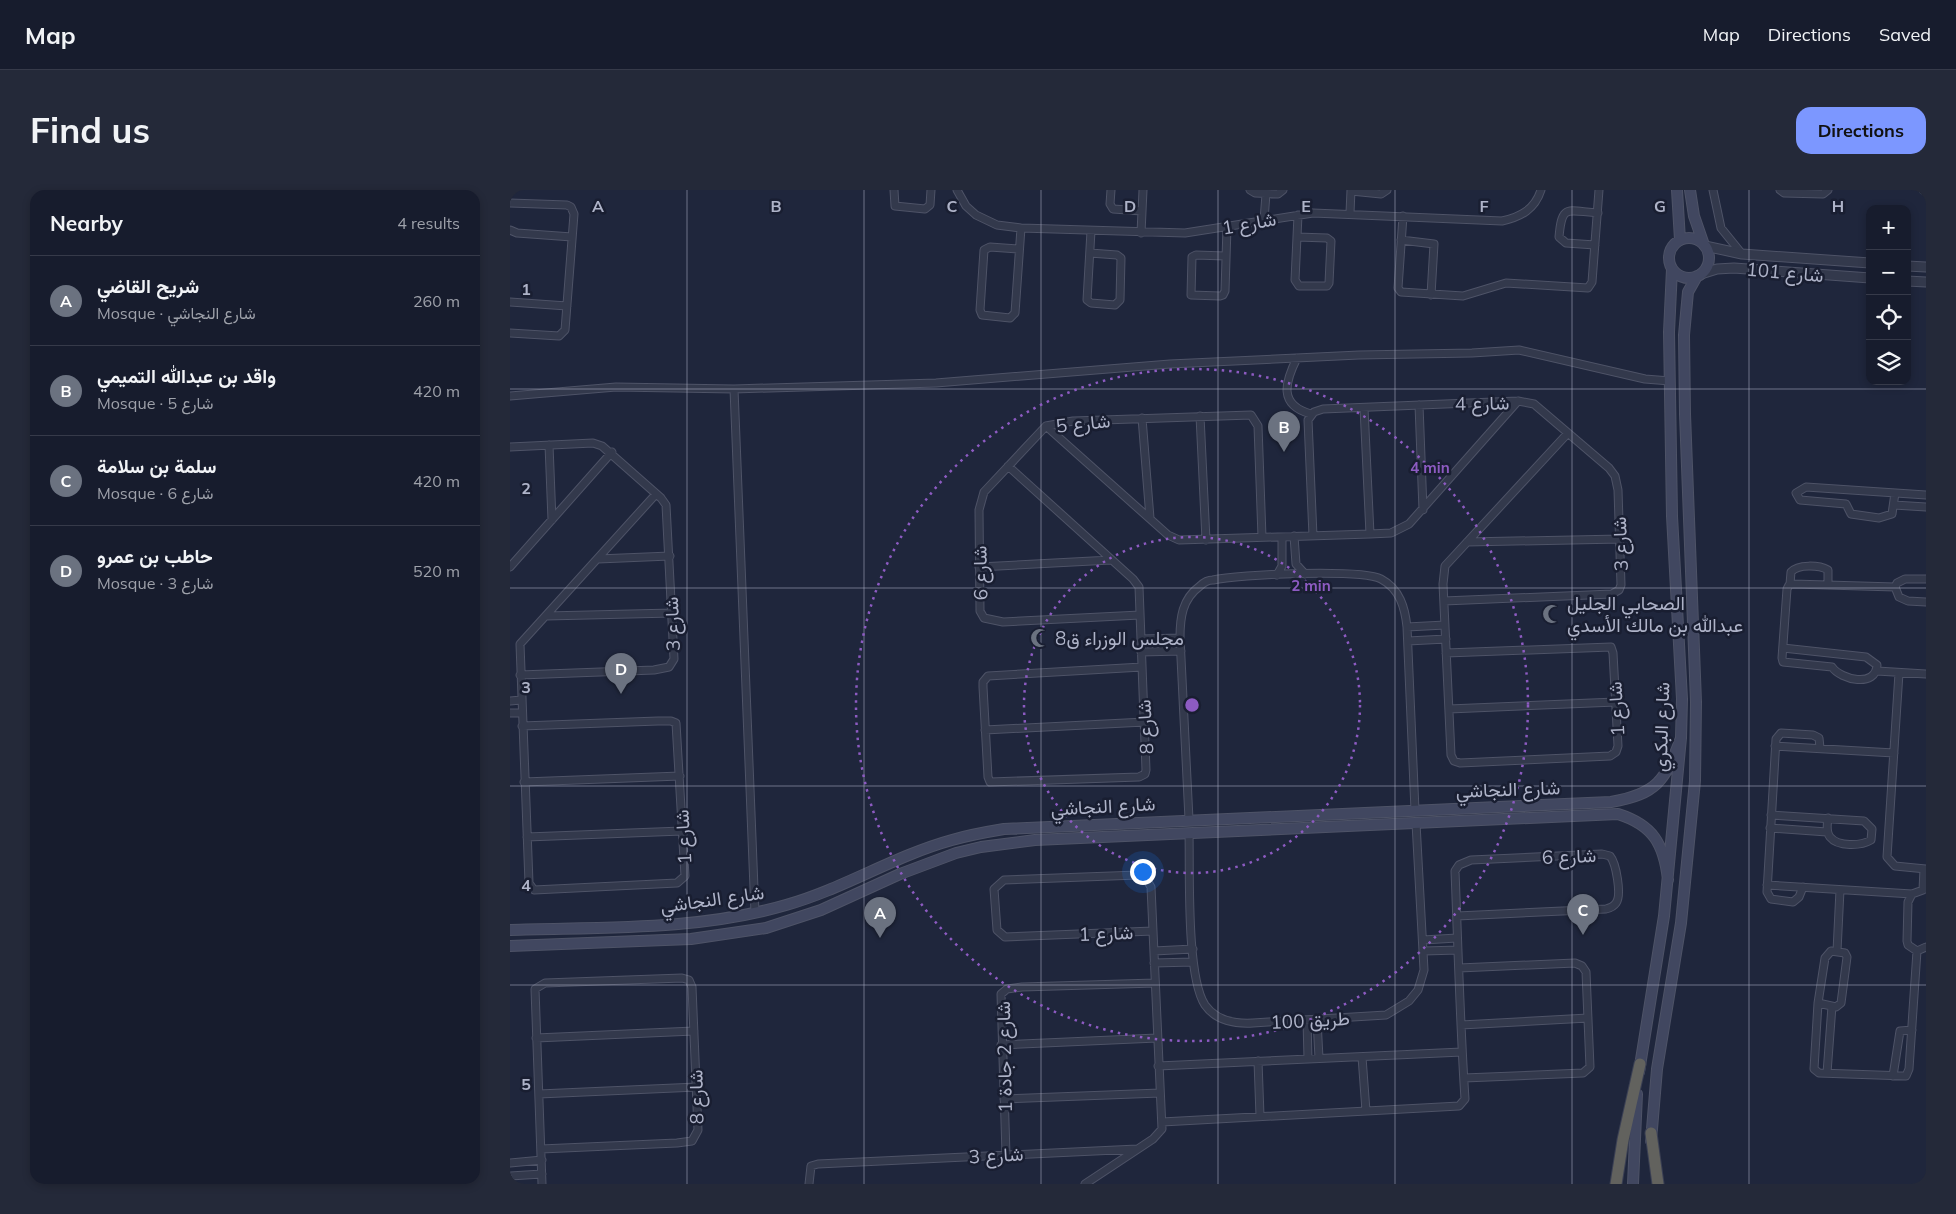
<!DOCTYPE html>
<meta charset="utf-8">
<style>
:root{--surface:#171c2d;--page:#242939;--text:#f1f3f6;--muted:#9ea1aa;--line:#363a49;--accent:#7c97ff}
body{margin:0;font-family:Mulish,Vazirmatn,sans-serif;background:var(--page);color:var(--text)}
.controls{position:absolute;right:15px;top:15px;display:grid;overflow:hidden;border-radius:10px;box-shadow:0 2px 8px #0003}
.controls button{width:45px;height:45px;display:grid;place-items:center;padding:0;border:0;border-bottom:1px solid var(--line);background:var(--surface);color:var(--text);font:25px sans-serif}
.you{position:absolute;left:632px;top:681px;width:18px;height:18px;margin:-12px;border:4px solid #fff;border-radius:50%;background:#1a73e8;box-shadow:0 0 0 8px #1a73e833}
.badge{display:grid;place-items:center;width:32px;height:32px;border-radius:50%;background:var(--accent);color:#fff;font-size:16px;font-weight:700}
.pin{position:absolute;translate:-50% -41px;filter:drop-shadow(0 1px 2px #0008)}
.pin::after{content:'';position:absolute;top:26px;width:18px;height:15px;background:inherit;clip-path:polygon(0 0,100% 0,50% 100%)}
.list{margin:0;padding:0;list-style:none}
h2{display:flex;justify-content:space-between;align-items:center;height:65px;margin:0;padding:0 20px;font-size:21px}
h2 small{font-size:16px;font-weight:400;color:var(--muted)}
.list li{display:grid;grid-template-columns:32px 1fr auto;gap:15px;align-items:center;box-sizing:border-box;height:90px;padding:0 20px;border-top:1px solid var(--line)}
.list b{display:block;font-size:19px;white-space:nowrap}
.list p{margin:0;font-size:16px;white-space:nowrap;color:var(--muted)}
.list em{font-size:16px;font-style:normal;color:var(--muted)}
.icon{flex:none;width:28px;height:28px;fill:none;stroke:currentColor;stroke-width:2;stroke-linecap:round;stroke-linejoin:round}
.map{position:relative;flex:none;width:1416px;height:994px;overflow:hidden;border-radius:15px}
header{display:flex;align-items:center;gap:30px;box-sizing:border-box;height:70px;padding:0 25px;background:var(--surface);border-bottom:1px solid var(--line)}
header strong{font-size:24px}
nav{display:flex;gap:28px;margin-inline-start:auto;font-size:18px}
.intro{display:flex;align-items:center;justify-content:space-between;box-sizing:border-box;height:120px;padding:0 30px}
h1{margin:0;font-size:35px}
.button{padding:12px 22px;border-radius:15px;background:var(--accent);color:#111;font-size:18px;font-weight:700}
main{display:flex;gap:30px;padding:0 30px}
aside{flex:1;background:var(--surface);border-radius:15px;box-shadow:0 2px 8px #0003}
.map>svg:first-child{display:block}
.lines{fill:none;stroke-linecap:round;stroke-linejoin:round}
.minor-casing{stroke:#4e5367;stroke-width:9}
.tertiary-casing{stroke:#4e5367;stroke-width:11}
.secondary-casing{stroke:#4e5367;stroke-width:12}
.trunk-casing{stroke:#3b4054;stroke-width:13}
.minor{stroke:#33394c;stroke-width:7}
.tertiary{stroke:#33394c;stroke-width:9}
.secondary{stroke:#414760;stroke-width:10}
.trunk{stroke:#62625e;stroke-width:11}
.grid{fill:none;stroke:#aeb3c8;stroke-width:1;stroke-opacity:0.55}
.ring{fill:none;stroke:#8d5bc2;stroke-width:2.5;stroke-dasharray:2.5 5}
.labels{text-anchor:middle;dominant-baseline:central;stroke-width:5;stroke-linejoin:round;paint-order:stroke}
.street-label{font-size:19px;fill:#aeb3c8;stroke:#191e31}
.poi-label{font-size:19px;fill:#aeb3c8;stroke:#191e31;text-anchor:start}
.grid-label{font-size:16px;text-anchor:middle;font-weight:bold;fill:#aeb3c8;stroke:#191e31;stroke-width:5;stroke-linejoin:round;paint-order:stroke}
.centre{fill:#8d5bc2;stroke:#191e31;stroke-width:2.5}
.ring-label{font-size:15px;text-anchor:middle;font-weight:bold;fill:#8d5bc2;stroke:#191e31;stroke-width:5;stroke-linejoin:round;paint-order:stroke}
</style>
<header>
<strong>Map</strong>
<nav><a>Map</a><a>Directions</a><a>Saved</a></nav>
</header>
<div class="intro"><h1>Find us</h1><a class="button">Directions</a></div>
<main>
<aside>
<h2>Nearby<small>4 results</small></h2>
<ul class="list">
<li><span class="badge" style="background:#6b7280">A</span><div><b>شريح القاضي</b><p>Mosque · شارع النجاشي</p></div><em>260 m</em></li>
<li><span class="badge" style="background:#6b7280">B</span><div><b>واقد بن عبدالله التميمي</b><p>Mosque · شارع 5</p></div><em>420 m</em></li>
<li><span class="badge" style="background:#6b7280">C</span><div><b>سلمة بن سلامة</b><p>Mosque · شارع 6</p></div><em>420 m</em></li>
<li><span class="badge" style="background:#6b7280">D</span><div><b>حاطب بن عمرو</b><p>Mosque · شارع 3</p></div><em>520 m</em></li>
</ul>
</aside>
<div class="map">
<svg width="1416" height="994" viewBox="0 0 1416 994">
<rect width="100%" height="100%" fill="#1f263c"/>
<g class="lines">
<!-- minor casing -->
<g class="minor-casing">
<path id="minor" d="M 384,0 L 385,16 L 415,19 L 420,15 L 421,0
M 447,0 L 456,16 L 466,25 L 487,35 L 511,38 L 675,43 L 803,23 L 992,31 C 1011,27 1025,19 1031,0
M 601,0 L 600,14 L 603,19 L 632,21
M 740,0 L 745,3 L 768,4 L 773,0
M 1203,0 L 1211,38 L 1232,64
M 1270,0 L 1274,3 L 1313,4 L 1318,0
M 1413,0 L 1416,0
M 841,1 L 871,4 L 877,0
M 0,13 L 57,15 L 61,17 L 64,24 L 55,140 L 49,146 L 0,143
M 840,23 L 841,0
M 893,26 L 888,98 L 891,102 L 953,106 L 996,93 L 1078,98 L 1082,92 L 1089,0
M 754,30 L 756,4
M 0,40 L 7,43 L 62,47
M 631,43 L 633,0
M 787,47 L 817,48 L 821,51 L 819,93 L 817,96 L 789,96 L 785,90 L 788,25
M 891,50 L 924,54 L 921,105
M 1085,55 L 1056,53 L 1049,47 C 1052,13 1057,21 1088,23
M 509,59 L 480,57 L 474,60 L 470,120 L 472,125 L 500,128 L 505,123 L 511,38
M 580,63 L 607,65 L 611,68 L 610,110 L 605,115 L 581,113 L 577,110 L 581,41
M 715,66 L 686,65 L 682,67 L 681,105 L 710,106 L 713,105 L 715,101 L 717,37
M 0,112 L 57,116
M 787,168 C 775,192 768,215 801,224
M 224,199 L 245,723
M 0,206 L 106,197 L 224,199 L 426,193 L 660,174 L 849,165 L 962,163 L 1009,160 L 1135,189 L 1160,191
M 909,215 L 913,320
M 854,218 L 860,344
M 690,226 L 696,350
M 632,228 L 640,328
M 536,236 L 658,345 L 669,350 L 860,344 L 881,343 L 899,334 L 1008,211
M 39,255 L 42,330
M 0,257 L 83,253 L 92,256 L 151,308 L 156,315 L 164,469 L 159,477 L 144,480 L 10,485
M 498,276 L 623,389 L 629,397 L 636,580 L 635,584 L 629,587 L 480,592 L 478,587 L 473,497 L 473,492 L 478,486 L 632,477
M 1385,303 L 1382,324 L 1369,328 L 1341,324 L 1336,314 L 1290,310 L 1286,303 L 1296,297 L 1416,305
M 1384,315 L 1416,317
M 784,346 L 786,374 L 795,384
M 803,346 L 798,230 L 804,222 L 813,219 L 1008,211 L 1024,214 L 1099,278 L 1105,286 L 1108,300 L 1111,395 L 1109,400 L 1102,404 L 934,411
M 957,352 L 1110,349
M 88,369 L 160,366
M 0,377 L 102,262
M 469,377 L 601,370
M 767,385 L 772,376 L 772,347
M 1416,389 L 1395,389 L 1387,393 L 1385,397 L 1389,407 L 1398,411 L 1416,412
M 1280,394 L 1281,382 C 1288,374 1309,375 1318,380 L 1318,395
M 630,425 L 493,432 L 474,428 L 470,421 L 469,320 L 474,302 L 536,236 L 563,231 L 741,225 L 748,236 L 752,347
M 36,426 L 163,423
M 897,437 L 935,435
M 631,449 L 670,448
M 898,451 L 936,449
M 1273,458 L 1356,467 L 1367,475 C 1366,498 1331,490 1322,477 L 1273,472 L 1272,468 L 1277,399 L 1279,395 L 1283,394 L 1385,397
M 631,462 L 671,461
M 936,463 L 1101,457 L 1103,463 L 1108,556 L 1106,562 L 1100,566 L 950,573 L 944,571 L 941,565 L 933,394 L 935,376 L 1058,243
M 1367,481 L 1416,484
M 1389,483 L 1377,667 L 1385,676 L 1416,679
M 0,511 L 11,510
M 939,519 L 1106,512
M 0,523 L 11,523
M 12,536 L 148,531 L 161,531 L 166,533 L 175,686 L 167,693 L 24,700 L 19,693 L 10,454 L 146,304
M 475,540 L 635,532
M 1265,556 L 1384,563
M 14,592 L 170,586
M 1261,625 L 1354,631 L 1362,639 L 1361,650 C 1351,656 1328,657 1320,647 C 1316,642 1317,634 1318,628
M 679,629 L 670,448 C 670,428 672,409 690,396 C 693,393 698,390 703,390 C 728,384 852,379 871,389 C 890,399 895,418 897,437 L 905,620
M 1260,638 L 1317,642
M 679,643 C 680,680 676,786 695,815 C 706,831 725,834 743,833 L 876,825 L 899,811 L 908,800 L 914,780 L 906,633
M 17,647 L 172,641
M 1257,695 L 1402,704 L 1413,700
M 1293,697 L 1289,707 L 1283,712 L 1261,709 L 1257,702 L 1266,549 L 1271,543 L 1303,545 L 1309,548 L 1310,558
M 1413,700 L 1414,679
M 1402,704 L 1398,712 L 1397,751 L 1398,755 L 1407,761 L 1416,757
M 913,750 L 947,748
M 644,761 L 683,759
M 914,761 L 948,760
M 1327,761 L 1330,700
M 644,773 L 683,772
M 949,778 L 1065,773 L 1072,776 L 1076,782 L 1080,877 L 1073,883 L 954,888
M 1308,813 L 1326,817 L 1331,813 L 1337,767 L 1335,763 L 1321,761 L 1315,768 L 1308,813 L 1304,879 L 1309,883 L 1396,886 L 1399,879 L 1407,761
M 797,830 L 798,869
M 807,830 L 809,868
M 951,835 L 1078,828
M 26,848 L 184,841
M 491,855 L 647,848
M 852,867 L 856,921
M 748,871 L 750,926
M 648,876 L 952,862
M 1317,883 L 1322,816
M 1383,886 L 1390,841 L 1402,840
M 29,904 L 187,897
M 494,909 L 650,903
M 652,932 L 949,916 L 955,909 C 950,833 948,757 945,681 L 949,675 L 961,670 L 1092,664 L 1100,666 C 1106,673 1112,705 1106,713 C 1104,716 1100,718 1096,719 L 947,726
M 31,959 L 167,953 L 182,951 L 188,940 L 182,797 L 179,790 L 172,788 L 35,793 L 25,799 L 32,994
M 496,964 L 491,804 L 497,799 L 512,797 L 645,793
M 0,973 L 32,970
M 0,986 L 32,984
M 299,994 L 301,976 L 308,974 L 627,959
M 575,994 L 643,949 L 652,939 L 641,697 L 635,687 L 628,685 L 494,690 L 484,699 L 487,740 L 495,747 L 643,741"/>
</g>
<!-- tertiary casing -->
<g class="tertiary-casing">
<path id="tertiary" d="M 1195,56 L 1232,64 L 1360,73
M 1397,76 L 1416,77
M 1191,84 L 1207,79 L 1224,78 L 1360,88
M 1397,91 L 1416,92"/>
</g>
<!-- secondary casing -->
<g class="secondary-casing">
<path id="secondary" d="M 1167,0 L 1170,50
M 1180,0 L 1184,26 L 1194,55
M1159 68a20 20 0 1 1 40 0a20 20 0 1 1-40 0Z
M 0,740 C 91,737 187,741 276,715 C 333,699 384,666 442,650 C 459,645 476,642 494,639 L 1101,612 C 1147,604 1155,591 1171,548
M 0,756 L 181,749 L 256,738 L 311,720 L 390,684 L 446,663 L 471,657 L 525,650 L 1108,624 C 1143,635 1154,654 1158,690
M 1129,882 L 1154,726 L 1171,548 L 1172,509 L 1162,326 L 1159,142 L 1162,79
M 1141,951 L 1147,879 L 1171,733 L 1185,591 L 1186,512 L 1175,224 L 1174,145 L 1178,102 L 1187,86
M 1123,994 L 1127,904"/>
</g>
<!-- trunk casing -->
<g class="trunk-casing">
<path id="trunk" d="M 1141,943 L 1148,994
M 1106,994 L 1113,950 L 1130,874"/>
</g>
<!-- minor -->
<use href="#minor" class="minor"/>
<!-- tertiary -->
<use href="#tertiary" class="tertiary"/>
<!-- secondary -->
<use href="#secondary" class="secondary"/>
<!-- trunk -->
<use href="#trunk" class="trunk"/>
</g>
<!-- grid -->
<path class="grid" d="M 177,0 L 177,994M 354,0 L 354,994M 531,0 L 531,994M 708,0 L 708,994M 885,0 L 885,994M 1062,0 L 1062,994M 1239,0 L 1239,994M 0,199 L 1416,199M 0,398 L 1416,398M 0,596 L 1416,596M 0,795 L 1416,795"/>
<!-- distance rings -->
<g class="ring">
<circle cx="682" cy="515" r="168"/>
<circle cx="682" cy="515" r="336"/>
</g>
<!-- icons -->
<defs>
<g id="mosque-bare" transform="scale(1.5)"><path d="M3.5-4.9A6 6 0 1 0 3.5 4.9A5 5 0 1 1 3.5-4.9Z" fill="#6b7280" stroke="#191e31" stroke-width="2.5" paint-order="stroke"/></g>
</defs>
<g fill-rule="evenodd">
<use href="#mosque-bare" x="1042" y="424"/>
<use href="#mosque-bare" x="530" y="448"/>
</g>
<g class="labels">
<!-- street labels -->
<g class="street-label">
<text transform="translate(739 33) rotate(-10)">شارع 1</text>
<text transform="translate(1275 82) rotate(5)">شارع 101</text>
<text transform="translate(972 213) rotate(-1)">شارع 4</text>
<text transform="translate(573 233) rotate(-6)">شارع 5</text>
<text transform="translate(1110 354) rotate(-92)">شارع 3</text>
<text transform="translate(470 383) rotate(-91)">شارع 6</text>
<text transform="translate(162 434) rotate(-92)">شارع 3</text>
<text transform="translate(1106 519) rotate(-93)">شارع 1</text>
<text transform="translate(635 537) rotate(-93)">شارع 8</text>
<text transform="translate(1151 537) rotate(-88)">شارع البكري</text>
<text transform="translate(998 599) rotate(-2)">شارع النجاشي</text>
<text transform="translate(593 616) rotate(-3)">شارع النجاشي</text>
<text transform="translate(173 647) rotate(-93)">شارع 1</text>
<text transform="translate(1059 666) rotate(-2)">شارع 6</text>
<text transform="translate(202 709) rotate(-8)">شارع النجاشي</text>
<text transform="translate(596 743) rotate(-2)">شارع 1</text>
<text transform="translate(800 830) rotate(-3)">طريق 100</text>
<text transform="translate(494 867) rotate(-91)">شارع 2 جادة 1</text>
<text transform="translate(186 907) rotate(-91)">شارع 8</text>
<text transform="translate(486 965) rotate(-3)">شارع 3</text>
</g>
<!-- poi labels -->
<g class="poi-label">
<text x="1057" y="413">الصحابي الجليل<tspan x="1057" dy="22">عبدالله بن مالك الأسدي</tspan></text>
<text x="545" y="448">مجلس الوزراء ق8</text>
</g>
</g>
<g class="grid-label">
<text x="88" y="22">A</text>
<text x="266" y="22">B</text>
<text x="442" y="22">C</text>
<text x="620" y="22">D</text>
<text x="796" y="22">E</text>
<text x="974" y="22">F</text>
<text x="1150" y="22">G</text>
<text x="1328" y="22">H</text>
<text x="16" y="105">1</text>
<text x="16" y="304">2</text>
<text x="16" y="503">3</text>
<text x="16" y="701">4</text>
<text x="16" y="900">5</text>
</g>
<circle cx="682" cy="515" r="8" class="centre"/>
<g class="ring-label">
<text x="920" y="283">4 min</text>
<text x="801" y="401">2 min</text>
</g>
</svg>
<div class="controls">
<button>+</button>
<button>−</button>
<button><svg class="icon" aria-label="locate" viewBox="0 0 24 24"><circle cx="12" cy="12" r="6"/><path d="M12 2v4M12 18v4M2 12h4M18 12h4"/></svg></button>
<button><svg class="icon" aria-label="layers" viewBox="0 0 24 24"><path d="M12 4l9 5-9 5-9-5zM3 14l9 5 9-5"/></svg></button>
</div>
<div class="you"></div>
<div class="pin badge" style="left:370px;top:748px;background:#6b7280">A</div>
<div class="pin badge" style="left:774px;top:262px;background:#6b7280">B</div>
<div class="pin badge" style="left:1073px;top:745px;background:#6b7280">C</div>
<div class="pin badge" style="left:111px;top:504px;background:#6b7280">D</div>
</div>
</main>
